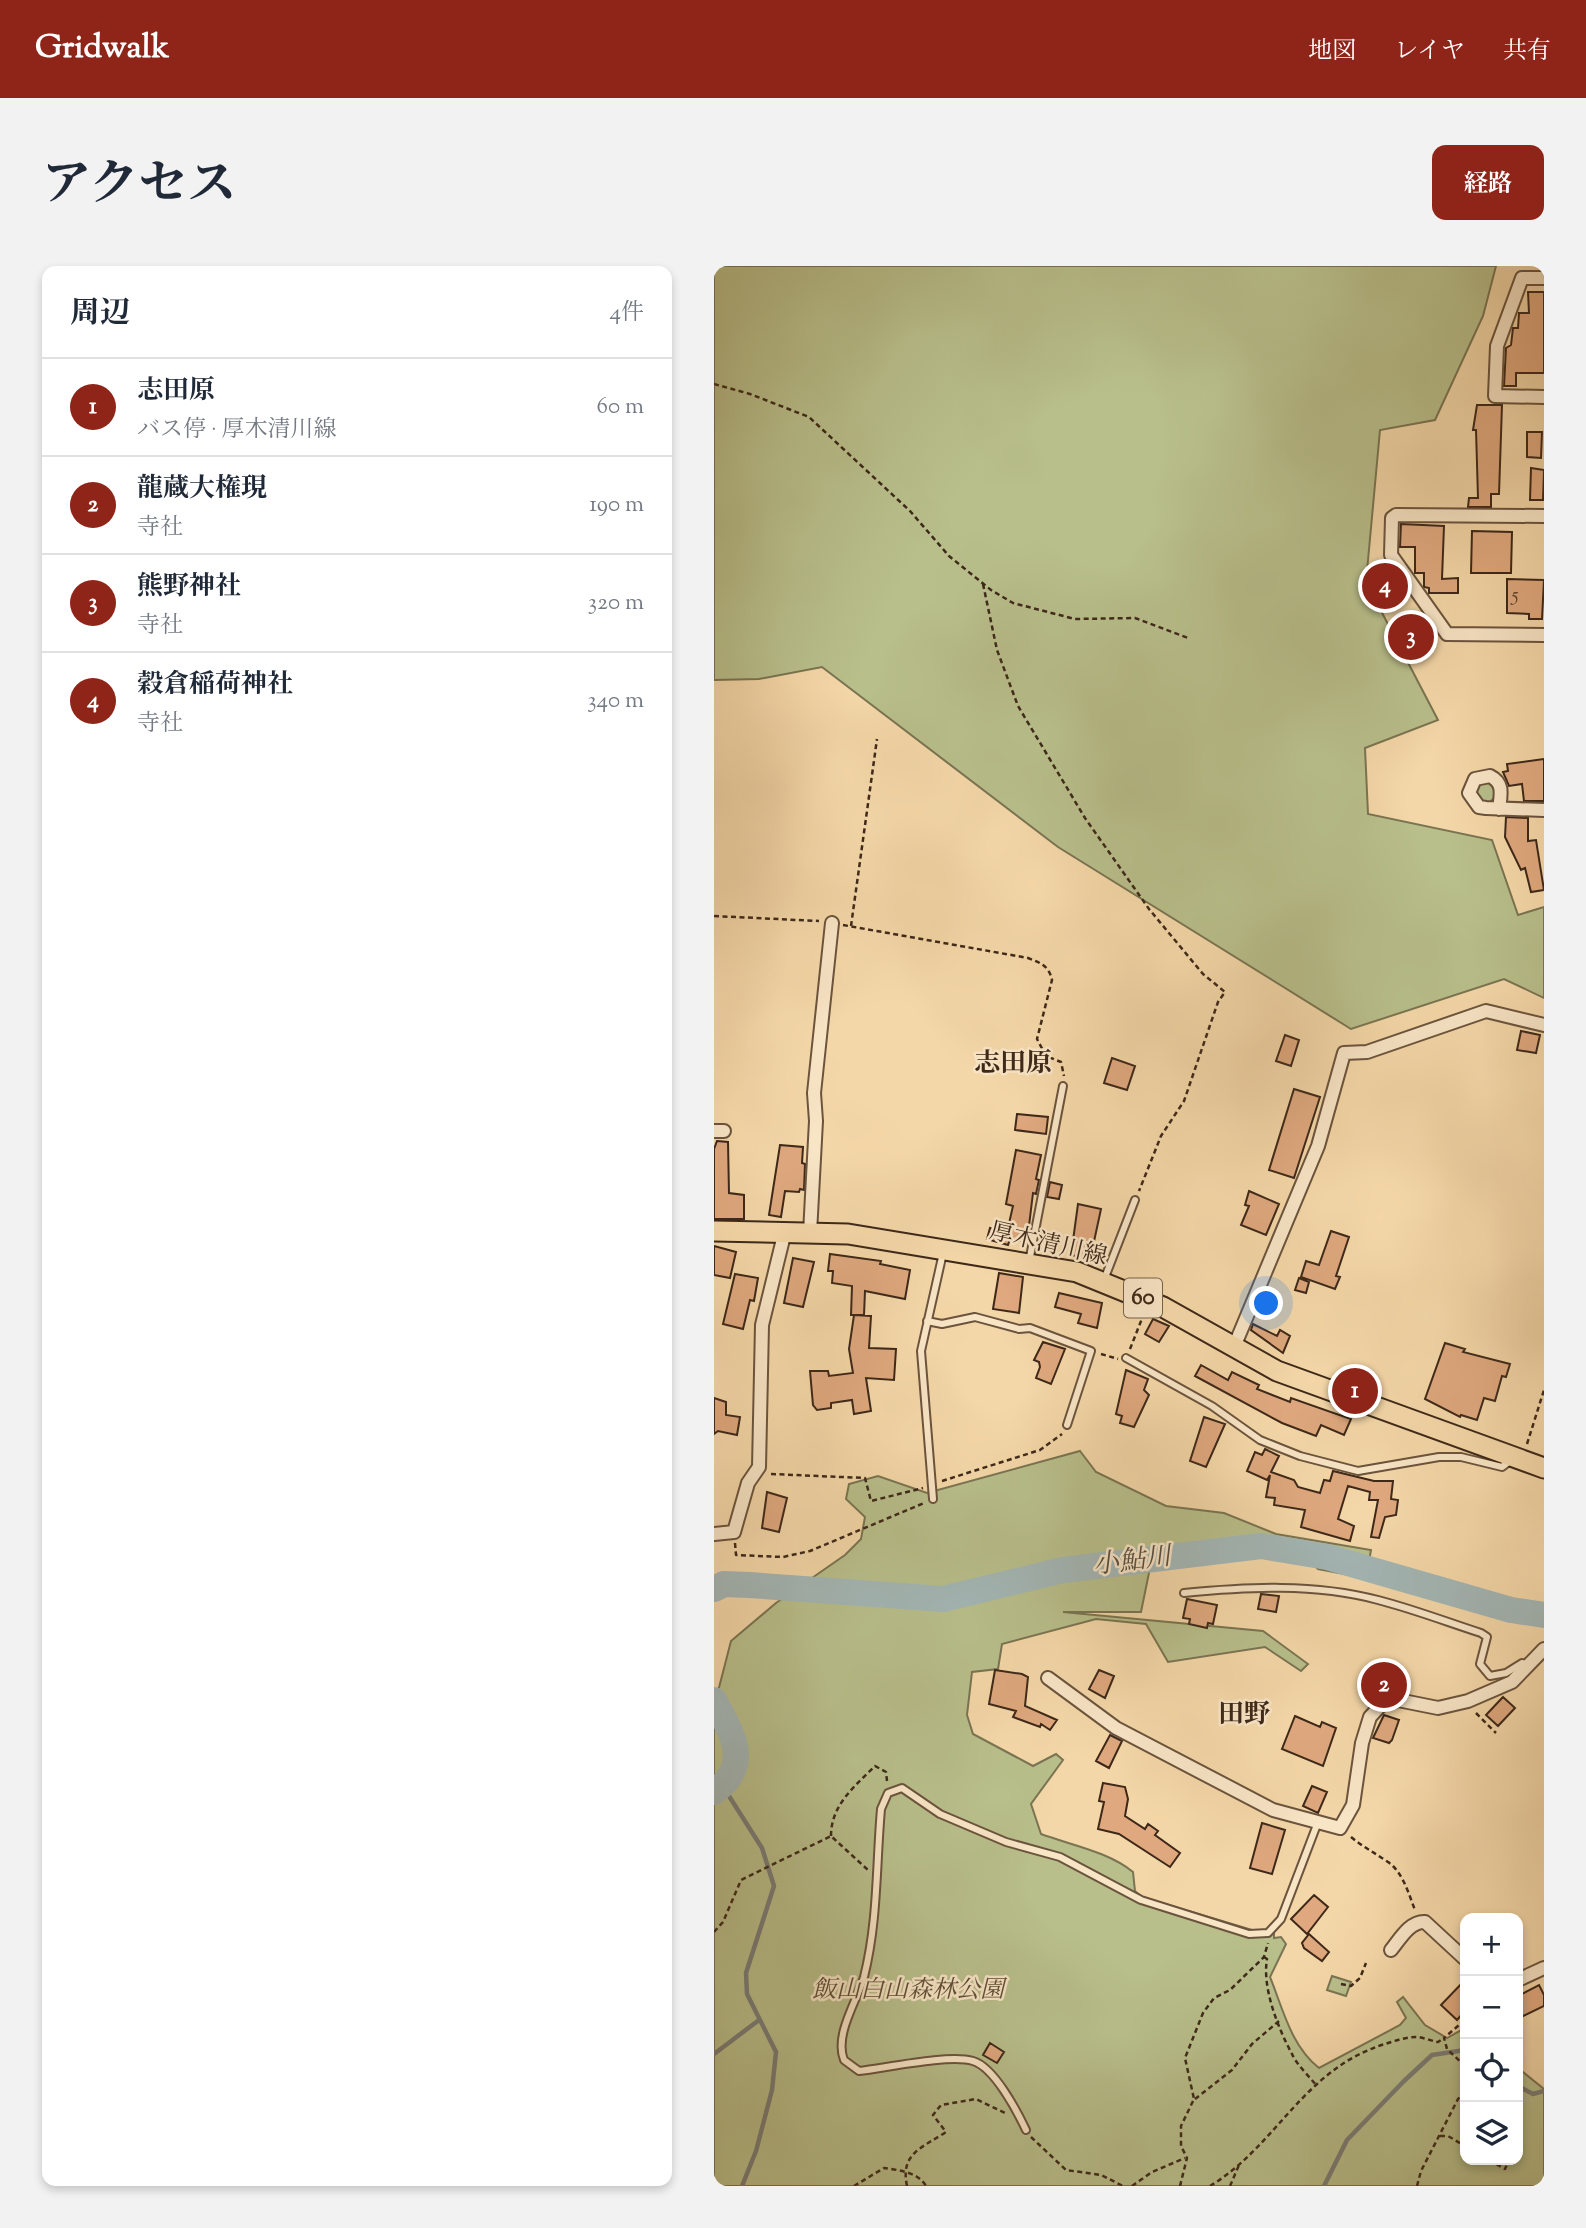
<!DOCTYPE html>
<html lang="ja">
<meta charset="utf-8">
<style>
:root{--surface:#fff;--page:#f2f2f3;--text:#1f2937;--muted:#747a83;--line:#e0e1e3;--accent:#8f2418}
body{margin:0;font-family:"Sorts Mill Goudy","Noto Serif JP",serif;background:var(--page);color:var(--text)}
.controls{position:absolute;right:21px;bottom:21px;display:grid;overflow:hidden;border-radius:14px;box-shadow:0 4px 10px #0003}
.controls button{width:63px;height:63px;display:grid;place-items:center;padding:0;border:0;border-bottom:2px solid var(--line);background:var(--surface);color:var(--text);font:35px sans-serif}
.you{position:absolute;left:553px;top:1038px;width:24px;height:24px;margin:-18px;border:5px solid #fff;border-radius:50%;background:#1a73e8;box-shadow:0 0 0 10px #1a73e833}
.badge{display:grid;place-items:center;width:46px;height:46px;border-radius:50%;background:var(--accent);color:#fff;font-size:23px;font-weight:700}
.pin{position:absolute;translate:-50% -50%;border:4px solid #fff;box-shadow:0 2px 7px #0006}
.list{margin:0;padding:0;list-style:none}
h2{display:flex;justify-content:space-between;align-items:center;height:91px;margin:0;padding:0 28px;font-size:30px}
h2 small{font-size:23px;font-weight:400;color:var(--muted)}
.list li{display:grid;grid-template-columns:46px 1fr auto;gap:21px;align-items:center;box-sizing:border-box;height:98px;padding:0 28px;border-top:2px solid var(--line)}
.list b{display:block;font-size:26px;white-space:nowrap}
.list p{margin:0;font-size:23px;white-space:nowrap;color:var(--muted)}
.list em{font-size:23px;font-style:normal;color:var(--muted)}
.icon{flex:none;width:38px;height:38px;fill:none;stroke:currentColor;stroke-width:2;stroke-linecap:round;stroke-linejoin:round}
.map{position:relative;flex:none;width:830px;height:1920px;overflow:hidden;border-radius:14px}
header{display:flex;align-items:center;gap:42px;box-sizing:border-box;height:98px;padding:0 35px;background:var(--accent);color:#fff}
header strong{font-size:33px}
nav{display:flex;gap:38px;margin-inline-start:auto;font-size:24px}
.intro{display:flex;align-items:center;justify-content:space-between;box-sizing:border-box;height:168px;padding:0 42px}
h1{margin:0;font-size:49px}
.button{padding:18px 32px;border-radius:14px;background:var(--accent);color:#fff;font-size:24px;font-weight:700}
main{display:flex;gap:42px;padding:0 42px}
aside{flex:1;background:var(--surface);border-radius:14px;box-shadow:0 4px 10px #0003}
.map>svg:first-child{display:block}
.green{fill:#b8bf8b;stroke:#7a7452;stroke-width:2}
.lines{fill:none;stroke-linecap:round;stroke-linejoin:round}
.stream{stroke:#7a7d77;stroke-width:4.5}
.river{stroke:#a3b6b5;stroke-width:26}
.building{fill:#dfa87e;stroke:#3d2819;stroke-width:2}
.lane-casing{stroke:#6b543d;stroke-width:10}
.street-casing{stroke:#6b543d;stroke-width:16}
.primary-casing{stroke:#3d2819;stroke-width:23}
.path{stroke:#3d2819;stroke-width:2.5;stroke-dasharray:5 3.5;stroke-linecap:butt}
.lane{stroke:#f8e5c6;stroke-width:6}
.street{stroke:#f8e5c6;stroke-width:12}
.primary{stroke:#f4d7a8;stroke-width:19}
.labels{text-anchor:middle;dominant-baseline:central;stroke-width:5;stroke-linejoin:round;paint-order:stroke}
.number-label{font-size:21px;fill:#664832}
.shield{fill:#f8e5c6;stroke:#75614d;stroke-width:2}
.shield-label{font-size:23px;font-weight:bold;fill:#3d2819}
.street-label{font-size:24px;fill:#3d2819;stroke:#f8e5c6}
.park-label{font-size:24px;font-style:italic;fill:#5c4e36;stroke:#f8e5c6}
.neighbourhood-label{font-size:26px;font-weight:bold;fill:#3d2819;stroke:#f8e5c6}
.water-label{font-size:26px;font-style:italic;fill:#564c40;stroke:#f8e5c6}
</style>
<header>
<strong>Gridwalk</strong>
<nav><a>地図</a><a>レイヤ</a><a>共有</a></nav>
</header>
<div class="intro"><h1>アクセス</h1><a class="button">経路</a></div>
<main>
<aside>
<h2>周辺<small>4件</small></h2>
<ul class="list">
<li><span class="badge">1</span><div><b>志田原</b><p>バス停 · 厚木清川線</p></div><em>60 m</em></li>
<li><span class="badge">2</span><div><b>龍蔵大権現</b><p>寺社</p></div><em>190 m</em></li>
<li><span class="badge">3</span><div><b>熊野神社</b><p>寺社</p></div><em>320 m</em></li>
<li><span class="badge">4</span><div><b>穀倉稲荷神社</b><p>寺社</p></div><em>340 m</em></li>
</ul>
</aside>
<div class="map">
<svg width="830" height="1920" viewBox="0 0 830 1920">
<rect width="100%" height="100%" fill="#f4d7a8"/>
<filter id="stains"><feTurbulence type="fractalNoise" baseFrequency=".00286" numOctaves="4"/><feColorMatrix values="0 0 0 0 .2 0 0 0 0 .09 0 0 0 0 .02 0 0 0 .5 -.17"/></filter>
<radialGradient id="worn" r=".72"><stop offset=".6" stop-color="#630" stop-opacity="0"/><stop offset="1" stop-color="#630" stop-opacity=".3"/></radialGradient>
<!-- green -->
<path class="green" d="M 0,0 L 782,0 L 769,50 L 721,154 L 666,164 L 652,316 L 724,454 L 651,482 L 654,548 L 778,574 L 804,649 L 830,641 L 830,732 L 790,713 L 637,763 L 344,581 L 108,401 L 45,413 L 0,414 Z
M 774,515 L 781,522 L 781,531 L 776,536 L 763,535 L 761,519 Z
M 366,1185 L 382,1206 L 452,1240 L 510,1247 L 562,1268 L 657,1284 L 652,1312 L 604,1303 L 589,1288 L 428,1287 L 436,1302 L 427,1346 L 349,1346 L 549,1365 L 594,1398 L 587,1405 L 551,1381 L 454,1396 L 432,1358 L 382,1353 L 288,1378 L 284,1403 L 258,1406 L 253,1449 L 259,1468 L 319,1500 L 342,1488 L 349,1494 L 317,1538 L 327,1568 C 357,1579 395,1586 419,1606 L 421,1625 L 428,1631 L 538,1664 L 560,1667 L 560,1672 L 567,1671 L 572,1678 L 556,1711 C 569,1743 577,1780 605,1802 L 686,1759 L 692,1752 L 683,1736 L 689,1731 L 711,1759 L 733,1772 L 751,1762 L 751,1894 L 804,1894 L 804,1802 L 830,1823 L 830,1920 L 0,1920 L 0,1441 L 17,1375 L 62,1337 L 131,1289 L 147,1273 L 151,1251 L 132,1233 L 135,1218 L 164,1210 L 213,1227 Z
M 618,1710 L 637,1716 L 632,1730 L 613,1724 Z"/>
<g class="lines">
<!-- stream -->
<path class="stream" d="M 8,1519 L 48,1582 L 60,1620 L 32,1707 L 33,1728 L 62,1786 L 58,1824 L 42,1885 L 28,1920
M 0,1788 L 45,1754
M 804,1820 L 819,1828 L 830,1825
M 610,1920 L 633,1874 L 690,1815 L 718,1789 L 751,1784"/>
<!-- river -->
<path class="river" d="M 0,1323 L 10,1318 L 35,1319 L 229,1333 L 349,1304 L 547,1280 L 613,1291 L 797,1344 L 830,1349
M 0,1434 C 18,1468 39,1498 0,1526"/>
</g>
<!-- building -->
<path class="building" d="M 814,26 L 830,26 L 830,107 L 802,107 L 802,120 L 790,120 L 792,82 L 797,79 L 799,62 L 804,62 L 805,47 L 815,47 Z
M 763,139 L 788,139 L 785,228 L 777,228 L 777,241 L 754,241 L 755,232 L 764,232 L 762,164 L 759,164 Z
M 813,166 L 828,166 L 827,192 L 813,191 Z
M 817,202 L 830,204 L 829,234 L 816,234 Z
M 687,258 L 730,260 L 728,313 L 744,312 L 744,327 L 715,327 L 715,322 L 710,321 L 710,307 L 701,307 L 701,281 L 686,281 Z
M 758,265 L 798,266 L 797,307 L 757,307 Z
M 793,313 L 830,314 L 828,353 L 815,353 L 815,348 L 793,347 Z
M 694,352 L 709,372 L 694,383 L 684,370 L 689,367 L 684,359 Z
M 830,493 L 830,535 L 810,535 L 808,518 L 795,520 L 789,506 L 794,505 L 793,498 Z
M 792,551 L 814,552 L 814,575 L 822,574 L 830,624 L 817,626 L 811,602 L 807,604 L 791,571 Z
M 807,765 L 826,769 L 822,787 L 803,784 Z
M 571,769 L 585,774 L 577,800 L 562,795 Z
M 398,792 L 421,800 L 413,824 L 390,817 Z
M 580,823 L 606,831 L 580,912 L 555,904 Z
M 303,848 L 334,851 L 332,868 L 301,864 Z
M 3,875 L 14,876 L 15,927 L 30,929 L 30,953 L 0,953 L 0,883 Z
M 66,879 L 89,881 L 88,897 L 91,898 L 90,924 L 86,923 L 85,926 L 71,925 L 67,951 L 55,949 Z
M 302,884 L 327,889 L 322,913 L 325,914 L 322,928 L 319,927 L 313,976 L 296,973 L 294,979 L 273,973 L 276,962 L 293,966 L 299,940 L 292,938 Z
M 336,916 L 348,919 L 345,933 L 333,931 Z
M 535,925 L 565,938 L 552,969 L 527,959 L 535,940 L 531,939 Z
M 364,938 L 387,943 L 376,994 L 357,989 Z
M 617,965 L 635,971 L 622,1010 L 626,1011 L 621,1023 L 587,1011 L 592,995 L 605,999 Z
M 0,980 L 22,986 L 16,1012 L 0,1009 Z
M 116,988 L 167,995 L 166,998 L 196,1004 L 191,1033 L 151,1025 L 150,1049 L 137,1049 L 138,1020 L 118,1017 L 119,1005 L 114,1005 Z
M 79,992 L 100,996 L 89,1041 L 70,1037 Z
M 285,1007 L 309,1011 L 305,1047 L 279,1043 Z
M 21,1008 L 44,1012 L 40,1035 L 36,1034 L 29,1063 L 9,1058 Z
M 585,1012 L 595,1016 L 592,1027 L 581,1024 Z
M 345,1027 L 388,1037 L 383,1062 L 364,1057 L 367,1048 L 341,1041 Z
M 140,1049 L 157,1050 L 155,1082 L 182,1083 L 180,1114 L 152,1112 L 157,1145 L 140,1148 L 138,1134 L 117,1137 L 117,1142 L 103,1144 L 99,1139 L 96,1105 L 114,1105 L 115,1110 L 139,1107 L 135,1083 Z
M 439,1053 L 455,1060 L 445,1076 L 431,1068 Z
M 539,1058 L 563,1070 L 566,1064 L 576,1070 L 569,1087 L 537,1064 Z
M 329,1076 L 351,1083 L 337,1118 L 322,1112 L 326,1101 L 325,1096 L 320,1094 Z
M 731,1077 L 751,1083 L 749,1086 L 796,1098 L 792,1111 L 788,1110 L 781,1135 L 770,1132 L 763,1154 L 747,1149 L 746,1151 L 711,1133 Z
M 487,1099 L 514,1114 L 518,1106 L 545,1119 L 543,1123 L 576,1136 L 577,1132 L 637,1153 L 630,1169 L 607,1159 L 602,1170 L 568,1157 L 481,1110 Z
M 412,1104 L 434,1113 L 430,1124 L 435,1129 L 420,1161 L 406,1157 L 408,1150 L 402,1148 Z
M 0,1132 L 12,1136 L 12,1149 L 26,1151 L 23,1169 L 4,1165 L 0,1168 Z
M 490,1151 L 511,1158 L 492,1201 L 476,1195 Z
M 551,1183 L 565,1190 L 557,1206 L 580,1214 L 584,1221 L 606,1227 L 610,1214 L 616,1215 L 619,1205 L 660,1215 L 679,1215 L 677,1233 L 684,1234 L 682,1249 L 671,1251 L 665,1272 L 657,1271 L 664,1234 L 655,1234 L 656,1226 L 634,1220 L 624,1253 L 640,1260 L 636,1275 L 587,1261 L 591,1244 L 560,1239 L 561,1232 L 552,1231 L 556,1209 L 553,1214 L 533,1205 L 541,1186 L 548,1189 Z
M 53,1226 L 73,1232 L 65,1266 L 48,1262 Z
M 547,1328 L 565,1330 L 562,1346 L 544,1343 Z
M 473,1333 L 503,1339 L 499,1358 L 494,1357 L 493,1362 L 475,1358 L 476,1353 L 469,1352 Z
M 281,1404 L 308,1408 L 314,1411 L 311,1440 L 343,1454 L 336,1464 L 327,1458 L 326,1461 L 299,1451 L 302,1445 L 275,1438 Z
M 385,1404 L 400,1410 L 391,1432 L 375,1423 Z
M 789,1431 L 801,1442 L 784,1460 L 772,1449 Z
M 670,1449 L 685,1454 L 678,1474 L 675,1477 L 659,1472 Z
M 581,1450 L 606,1461 L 608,1456 L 622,1462 L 609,1500 L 568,1483 Z
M 396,1469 L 408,1475 L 395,1502 L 382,1495 Z
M 389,1517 L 411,1521 L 414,1533 L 411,1550 L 431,1563 L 434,1558 L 444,1565 L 441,1569 L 466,1587 L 456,1601 L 405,1568 L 384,1563 L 390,1536 L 385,1535 Z
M 598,1520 L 613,1526 L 604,1547 L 589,1540 Z
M 548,1557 L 571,1564 L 558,1608 L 536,1602 Z
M 600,1629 L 614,1641 L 593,1668 L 577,1653 Z
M 595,1668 L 615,1686 L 608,1695 L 590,1682 L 588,1677 Z
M 751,1714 L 751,1745 L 743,1754 L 727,1739 Z
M 825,1719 L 830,1729 L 830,1740 L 807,1751 L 804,1730 Z
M 276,1777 L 290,1786 L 283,1797 L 269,1789 Z"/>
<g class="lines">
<!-- lane casing -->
<g class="lane-casing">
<path id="lane" d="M 315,996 L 349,820
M 390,1014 L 421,934
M 213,1055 L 228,1058 L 261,1051 L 305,1063 L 316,1062 L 377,1085 L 353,1159
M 412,1092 L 498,1140 L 546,1174 L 586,1190 L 644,1205 L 725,1191 L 747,1191 L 788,1201 L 796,1195
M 219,1233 L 207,1085 L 229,987
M 470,1327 C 534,1321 600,1317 664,1334 C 699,1343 733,1356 767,1367 L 773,1371 L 766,1398 L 776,1410 L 792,1407 L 808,1397 L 815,1399
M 312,1864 C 303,1845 280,1801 259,1795 C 235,1788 172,1802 145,1805 L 130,1794 C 120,1769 143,1735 150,1711 C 164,1655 162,1600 167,1543 L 174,1527 L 188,1522 L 226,1548 L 292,1576 L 346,1591 L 427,1634 L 535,1668 L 554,1667 L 567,1653 L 604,1556"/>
</g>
<!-- street casing -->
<g class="street-casing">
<path id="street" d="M 830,12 L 808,12 L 783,80 L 781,130 L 830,131
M 830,250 L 682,249 L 678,252 L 677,289 L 733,368 L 830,369
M 785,543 C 787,528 790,517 776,510 L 761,513 L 755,527 L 765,541 L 772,542 L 830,544
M 0,865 L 10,865
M 96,967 L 102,855 L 100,827 L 118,657
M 520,1081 L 604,880 L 630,787 L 653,786 L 772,745 L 830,759
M 0,1268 L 20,1266 L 34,1217 L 45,1201 L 48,1059 L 71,965
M 334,1412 L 402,1462 L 559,1544 L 626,1562 L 639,1539 L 648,1477 L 656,1451 L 668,1438 L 684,1434 L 724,1442 L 754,1435 L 798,1416 L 830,1383
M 677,1684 C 686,1673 696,1655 711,1656 L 751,1693
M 804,1714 L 830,1702"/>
</g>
<!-- primary casing -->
<g class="primary-casing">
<path id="primary" d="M 0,965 L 134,968 L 363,1006 L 449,1041 L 563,1105 L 830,1202"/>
</g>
<!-- path -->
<path class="path" d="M 0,118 L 36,128 L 95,151 L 196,245 L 235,290 L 277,324 L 299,337 L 361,353 L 421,352 L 474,372
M 269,318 L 283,384 L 304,440 L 371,552 L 435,643 L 489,708 L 511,726 L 504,736 L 470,835 L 447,870 L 425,925
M 0,650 L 105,655
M 129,659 L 314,692 C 327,697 335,700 338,714 L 323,773 L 332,790 L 347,796 L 350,810
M 137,660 L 163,473
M 416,1083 L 429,1050
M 387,1088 L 404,1093
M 813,1178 L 830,1124
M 57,1208 L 151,1212 L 157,1235 L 209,1222
M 228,1215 L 326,1184 L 348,1168
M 21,1277 L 22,1289 L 69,1291 L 96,1285 L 210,1237
M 762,1447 L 782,1467
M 117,1570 C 117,1539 140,1521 161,1500 L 172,1506 L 173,1515
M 637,1571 C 649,1581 661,1587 674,1596 C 689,1606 695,1629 701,1644
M 0,1666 L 9,1656 L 27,1614 L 117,1570 L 154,1604
M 550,1691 L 553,1693 C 548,1722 564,1762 578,1788 C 583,1799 594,1809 602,1819
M 627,1718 L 637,1720 L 646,1712 L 652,1697
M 751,1754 L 730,1772 L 733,1783 L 751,1800
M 481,1833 L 518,1804 L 538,1778 L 565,1755
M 726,1870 L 734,1870 L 751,1880
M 317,1871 L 352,1904 L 387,1909 L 409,1920
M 775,1894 L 791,1903 L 795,1894
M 140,1920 L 170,1902 C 184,1904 204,1906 212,1920
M 193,1920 C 186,1887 208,1882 232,1866 L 219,1849 L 227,1839 L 262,1833 L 293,1848
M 418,1920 L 438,1906 L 471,1892
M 466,1920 L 473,1892 L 467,1880 L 467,1860 L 480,1833 L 471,1792 L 489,1747 L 500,1732 L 516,1724 L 550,1691 L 554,1677
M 496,1920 C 563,1880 589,1803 671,1778 C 680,1775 692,1771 702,1771 C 709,1771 717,1775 724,1776 L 730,1772
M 516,1920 L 525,1899
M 703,1920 L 707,1905 L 744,1833 L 751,1825"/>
<!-- lane -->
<use href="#lane" class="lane"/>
<!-- street -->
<use href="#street" class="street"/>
<!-- primary -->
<use href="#primary" class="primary"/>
</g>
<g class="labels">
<!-- number labels -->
<g class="number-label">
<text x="801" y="330">5</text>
</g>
<!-- shield labels -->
<rect class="shield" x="410" y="1012.5" width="38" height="39" rx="5"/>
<g class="shield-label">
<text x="429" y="1032">60</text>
</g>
<!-- street labels -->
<g class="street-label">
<text transform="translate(334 979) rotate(13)">厚木清川線</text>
</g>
<!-- park labels -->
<g class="park-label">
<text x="194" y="1725">飯山白山森林公園</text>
</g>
<!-- neighbourhood labels -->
<g class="neighbourhood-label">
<text x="299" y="798">志田原</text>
<text x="530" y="1449">田野</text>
</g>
<!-- water labels -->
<g class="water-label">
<text transform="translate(418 1296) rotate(-7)">小鮎川</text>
</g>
</g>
<rect width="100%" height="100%" filter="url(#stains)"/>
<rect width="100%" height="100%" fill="url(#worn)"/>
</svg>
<div class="controls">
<button>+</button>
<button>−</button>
<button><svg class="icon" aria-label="locate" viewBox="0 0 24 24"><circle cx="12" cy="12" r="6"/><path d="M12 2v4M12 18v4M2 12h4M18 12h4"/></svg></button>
<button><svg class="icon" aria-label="layers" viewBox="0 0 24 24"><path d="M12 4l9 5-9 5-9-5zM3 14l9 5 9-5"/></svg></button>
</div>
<div class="you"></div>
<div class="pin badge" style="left:641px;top:1125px">1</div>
<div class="pin badge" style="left:670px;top:1419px">2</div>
<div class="pin badge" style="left:697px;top:371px">3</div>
<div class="pin badge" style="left:671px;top:320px">4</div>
</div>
</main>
